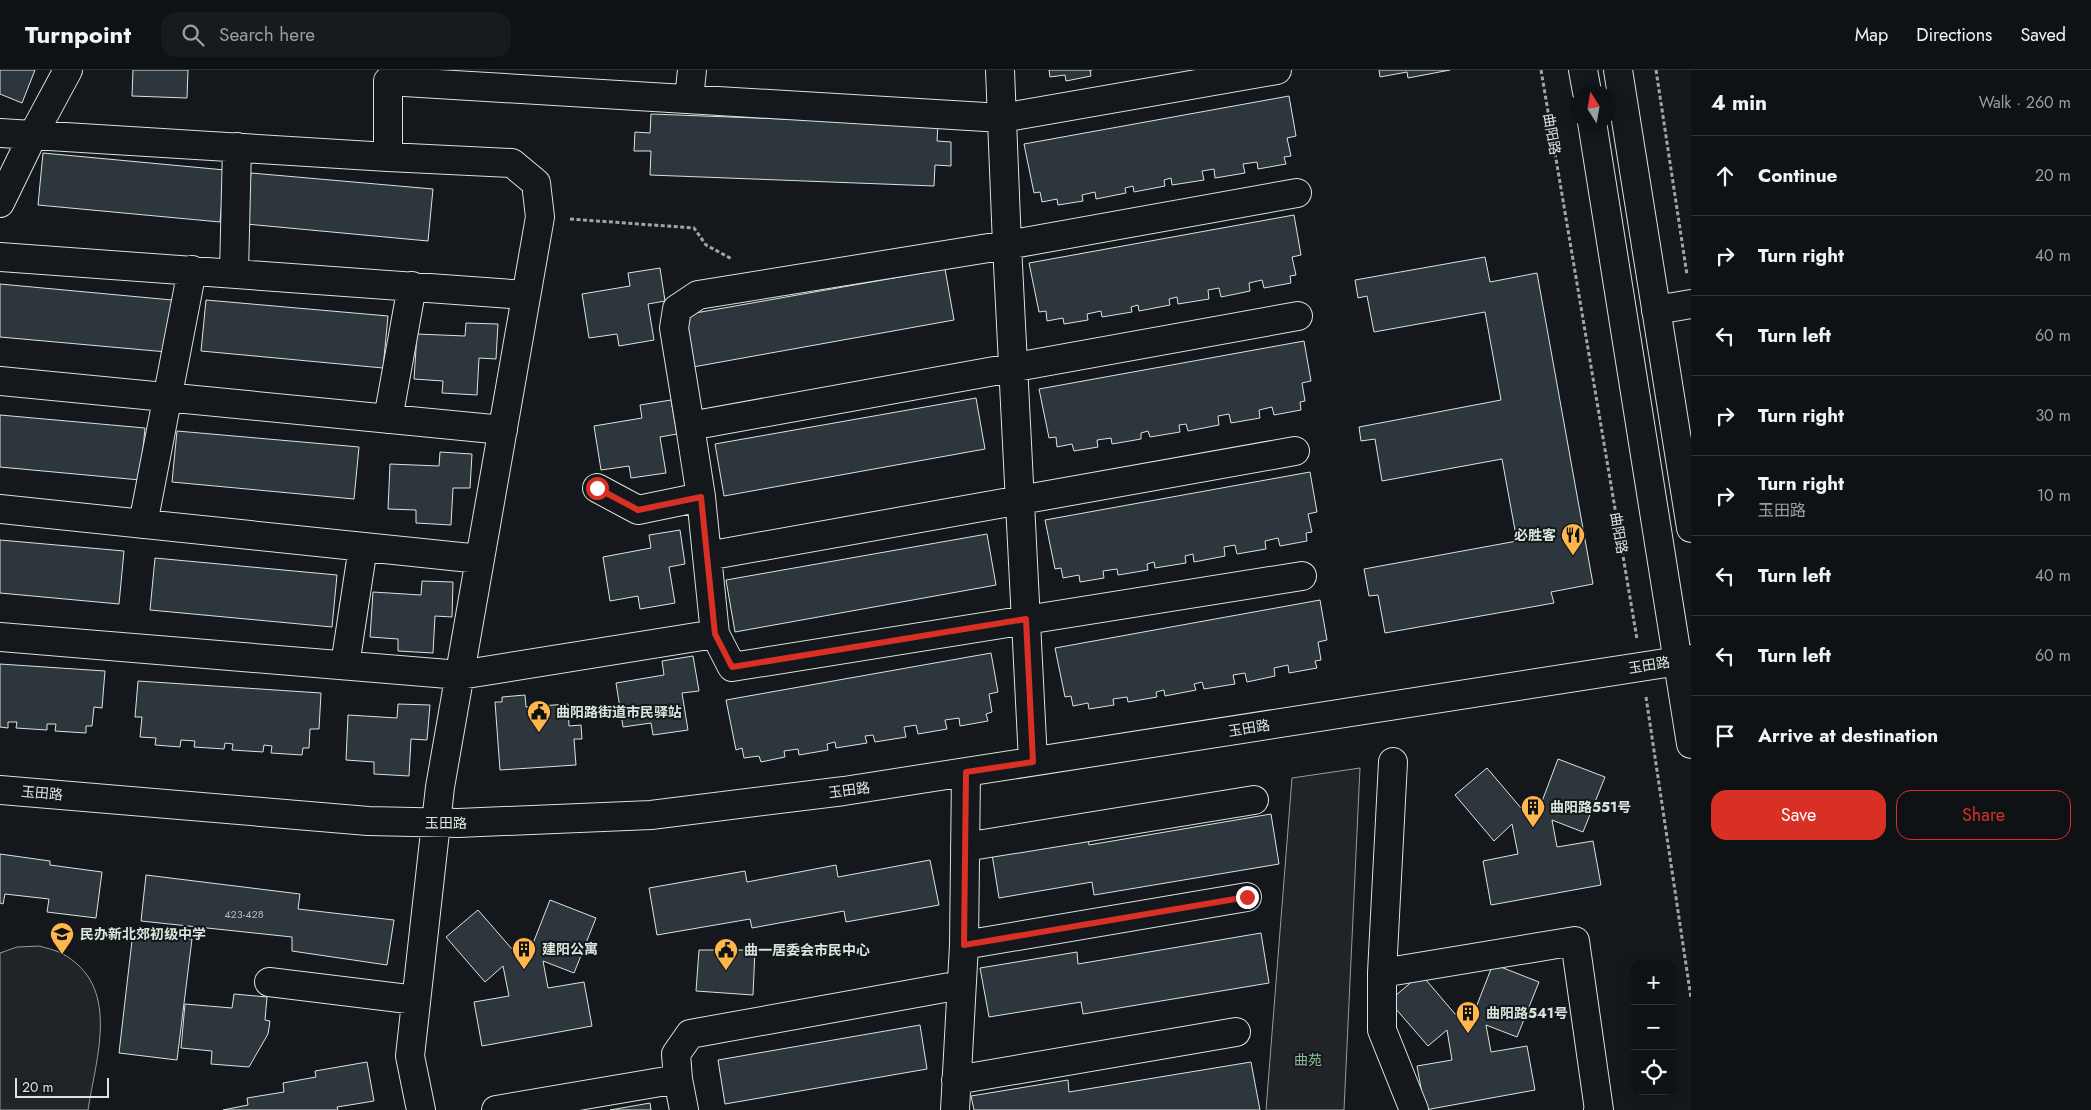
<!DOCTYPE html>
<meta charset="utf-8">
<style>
:root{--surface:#0f1215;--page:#181b1e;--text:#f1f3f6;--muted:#9b9ea0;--line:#2f3234;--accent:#d93025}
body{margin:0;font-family:Jost,"Noto Sans SC",sans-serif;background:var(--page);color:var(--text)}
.controls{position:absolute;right:15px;bottom:15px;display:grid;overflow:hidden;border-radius:10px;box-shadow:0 2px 12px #0003}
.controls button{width:45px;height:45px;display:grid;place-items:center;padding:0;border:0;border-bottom:1px solid var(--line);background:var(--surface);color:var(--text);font:25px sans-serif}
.compass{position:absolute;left:1571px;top:15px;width:45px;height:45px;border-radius:50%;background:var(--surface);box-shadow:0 2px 12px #0003;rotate:349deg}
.scale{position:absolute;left:15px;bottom:12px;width:94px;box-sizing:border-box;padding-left:5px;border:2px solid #d8e6dc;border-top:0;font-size:14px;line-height:18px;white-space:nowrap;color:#d8e6dc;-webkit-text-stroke:4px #14181c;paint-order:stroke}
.stop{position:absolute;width:15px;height:15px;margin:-11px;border:4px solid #d93025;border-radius:50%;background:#fff}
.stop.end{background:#d93025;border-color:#fff;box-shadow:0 1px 5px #0008}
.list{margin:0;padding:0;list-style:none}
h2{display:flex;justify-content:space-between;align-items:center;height:65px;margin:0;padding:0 20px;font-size:21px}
h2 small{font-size:16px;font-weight:400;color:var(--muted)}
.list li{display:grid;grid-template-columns:32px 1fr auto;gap:15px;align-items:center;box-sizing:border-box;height:80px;padding:0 20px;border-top:1px solid var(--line)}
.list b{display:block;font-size:19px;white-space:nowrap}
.list p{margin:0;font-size:16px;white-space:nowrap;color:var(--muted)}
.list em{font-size:16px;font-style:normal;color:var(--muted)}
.actions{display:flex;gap:10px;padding:15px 20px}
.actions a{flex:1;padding:11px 0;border:1px solid var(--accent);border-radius:15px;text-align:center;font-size:18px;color:var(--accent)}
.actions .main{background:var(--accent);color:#fff}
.icon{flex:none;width:28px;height:28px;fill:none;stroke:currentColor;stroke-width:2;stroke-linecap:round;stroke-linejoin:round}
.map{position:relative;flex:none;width:1691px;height:1040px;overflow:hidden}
header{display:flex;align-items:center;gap:30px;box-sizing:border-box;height:70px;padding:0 25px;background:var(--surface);border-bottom:1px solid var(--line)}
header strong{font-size:24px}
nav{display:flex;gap:28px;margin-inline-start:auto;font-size:18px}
.search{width:350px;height:45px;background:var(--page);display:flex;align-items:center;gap:12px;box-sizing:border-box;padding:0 18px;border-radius:15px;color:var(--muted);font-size:19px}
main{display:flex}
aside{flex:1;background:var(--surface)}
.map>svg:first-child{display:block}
.green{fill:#202428;stroke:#939e99}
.building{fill:#2c363c;stroke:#d8e6dc}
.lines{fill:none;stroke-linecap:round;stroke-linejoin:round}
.minor-casing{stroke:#d8e6dc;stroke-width:30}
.major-casing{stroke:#d8e6dc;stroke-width:30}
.path{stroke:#9da8a2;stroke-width:3;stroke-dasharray:4 2.5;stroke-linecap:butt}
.minor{stroke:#14181c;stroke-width:28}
.major{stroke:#14181c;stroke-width:28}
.route{stroke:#d93025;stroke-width:6}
.labels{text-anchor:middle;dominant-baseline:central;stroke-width:4;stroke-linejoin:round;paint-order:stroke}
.number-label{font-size:11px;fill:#adbab4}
.street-label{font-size:14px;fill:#d8e6dc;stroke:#14181c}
.poi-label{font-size:14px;font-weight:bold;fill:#d8e6dc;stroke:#14181c;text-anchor:start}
.park-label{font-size:14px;fill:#8ac095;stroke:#14181c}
</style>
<header>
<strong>Turnpoint</strong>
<div class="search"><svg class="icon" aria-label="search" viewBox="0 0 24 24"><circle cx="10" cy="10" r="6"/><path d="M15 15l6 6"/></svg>Search here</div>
<nav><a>Map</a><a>Directions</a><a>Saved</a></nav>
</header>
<main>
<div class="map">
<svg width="1691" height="1040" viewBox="0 0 1691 1040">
<rect width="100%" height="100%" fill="#14181c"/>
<!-- green -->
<path class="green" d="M 1360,698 L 1344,1040 L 1266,1040 L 1292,708 Z
M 39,876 C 46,878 55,880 61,883 C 122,915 96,987 88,1040 L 0,1040 L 0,883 L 17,877 Z"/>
<!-- building -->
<path class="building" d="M 0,0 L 35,0 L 22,33 L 0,24 Z
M 133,0 L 188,0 L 187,28 L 132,26 Z
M 1049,0 L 1092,0 L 1090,0 L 1091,6 L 1066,11 L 1065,5 L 1050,7 Z
M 1379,0 L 1450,0 L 1408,8 L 1407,2 L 1380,7 Z
M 1289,26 L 1296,66 L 1287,68 L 1291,86 L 1284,87 L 1286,94 L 1258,99 L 1257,92 L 1243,94 L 1245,103 L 1215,108 L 1214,99 L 1202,101 L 1204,110 L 1172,115 L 1171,108 L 1164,110 L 1165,116 L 1134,122 L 1133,116 L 1125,118 L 1126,123 L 1096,129 L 1095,122 L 1082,125 L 1083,131 L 1058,135 L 1057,129 L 1042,132 L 1040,122 L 1034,123 L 1024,74 Z
M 651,44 L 938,55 L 937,71 L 951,72 L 951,96 L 935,95 L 934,116 L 650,105 L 651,81 L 634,81 L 635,62 L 650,63 Z
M 43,83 L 225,100 L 220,152 L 38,135 Z
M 251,103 L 433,119 L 428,171 L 246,154 Z
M 1294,145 L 1301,185 L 1292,187 L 1296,205 L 1290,206 L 1291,213 L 1264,218 L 1262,210 L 1249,213 L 1250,221 L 1221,227 L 1219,218 L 1208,220 L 1209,229 L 1178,234 L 1177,227 L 1169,229 L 1170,235 L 1139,241 L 1138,235 L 1131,237 L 1132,242 L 1102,247 L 1101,241 L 1087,244 L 1088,250 L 1064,254 L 1063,248 L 1047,251 L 1046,241 L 1039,242 L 1029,193 Z
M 1485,187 L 1490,212 L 1537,203 L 1593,514 L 1551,522 L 1554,533 L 1385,563 L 1378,525 L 1369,526 L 1364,499 L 1517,471 L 1502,389 L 1382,411 L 1375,369 L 1361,371 L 1359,357 L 1501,330 L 1485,242 L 1374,262 L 1367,226 L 1358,228 L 1355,210 Z
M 660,198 L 665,231 L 648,234 L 654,270 L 619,276 L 617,264 L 589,268 L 582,224 L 630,216 L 628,203 Z
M 945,199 L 954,250 L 693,297 L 684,245 Z
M 0,214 L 172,230 L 167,282 L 0,267 Z
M 206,230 L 388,246 L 383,298 L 201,281 Z
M 466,253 L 498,254 L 496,289 L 479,288 L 477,325 L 442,323 L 443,311 L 414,309 L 417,264 L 465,266 Z
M 1304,271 L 1311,311 L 1302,313 L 1305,331 L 1300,332 L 1301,340 L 1274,345 L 1272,337 L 1259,340 L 1260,348 L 1231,353 L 1229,344 L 1218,346 L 1219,355 L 1188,361 L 1186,354 L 1179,355 L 1180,362 L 1150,367 L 1148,361 L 1141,363 L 1141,369 L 1112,374 L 1111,368 L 1097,370 L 1098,377 L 1074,381 L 1072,374 L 1057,377 L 1056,367 L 1049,368 L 1039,319 Z
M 976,328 L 985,379 L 724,426 L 715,374 Z
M 671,330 L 677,364 L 660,367 L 666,403 L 631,408 L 629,396 L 601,400 L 594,356 L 642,348 L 640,335 Z
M 0,345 L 145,358 L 140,410 L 0,397 Z
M 177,361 L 359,377 L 354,429 L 172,412 Z
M 440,382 L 472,384 L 470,418 L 453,418 L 451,455 L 416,453 L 416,440 L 388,439 L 390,394 L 439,396 Z
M 1310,402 L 1317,442 L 1308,444 L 1312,462 L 1306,463 L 1307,471 L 1280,476 L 1278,468 L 1265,471 L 1266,479 L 1237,484 L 1235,475 L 1224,477 L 1225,486 L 1194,492 L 1193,484 L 1185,486 L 1186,493 L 1155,498 L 1154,492 L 1147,494 L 1148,500 L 1118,505 L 1117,499 L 1103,501 L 1104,508 L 1080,512 L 1079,505 L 1063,508 L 1061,498 L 1055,499 L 1045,450 Z
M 680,460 L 685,494 L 669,497 L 675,533 L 640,539 L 638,526 L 610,531 L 603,487 L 651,478 L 649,465 Z
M 987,464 L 996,515 L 735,562 L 726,510 Z
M 0,470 L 124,481 L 119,534 L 0,523 Z
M 155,488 L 337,505 L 332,557 L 150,540 Z
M 422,511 L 453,512 L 452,547 L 435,546 L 433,583 L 398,581 L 398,569 L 370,567 L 373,522 L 421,525 Z
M 1320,530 L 1327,570 L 1318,572 L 1321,590 L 1315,591 L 1317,598 L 1289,603 L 1288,595 L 1274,598 L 1275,606 L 1247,612 L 1245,603 L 1233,605 L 1235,614 L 1204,619 L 1202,612 L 1194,614 L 1196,620 L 1165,626 L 1164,620 L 1156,622 L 1157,627 L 1128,632 L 1127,627 L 1113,629 L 1114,635 L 1089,639 L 1088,633 L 1073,636 L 1071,626 L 1065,627 L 1055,578 Z
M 991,583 L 998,622 L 989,624 L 992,642 L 986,644 L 988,651 L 960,656 L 959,648 L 945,650 L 947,659 L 918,664 L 916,655 L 904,657 L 906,667 L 875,672 L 873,665 L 865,666 L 867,673 L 836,678 L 835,672 L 827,674 L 828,680 L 799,685 L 798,679 L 784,681 L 785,687 L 761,692 L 759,686 L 744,688 L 742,678 L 736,680 L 726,630 Z
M 693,586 L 699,621 L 682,623 L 688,660 L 653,665 L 651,653 L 623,657 L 616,613 L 664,605 L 662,591 Z
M 0,594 L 105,601 L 102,638 L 94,637 L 92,656 L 86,656 L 86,663 L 55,661 L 56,654 L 47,654 L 47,660 L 16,658 L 17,652 L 8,652 L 8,658 L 0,657 Z
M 138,611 L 321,623 L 319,659 L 310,659 L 309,678 L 303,678 L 302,685 L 271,683 L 272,676 L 264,675 L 263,682 L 232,680 L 233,674 L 225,673 L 224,679 L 194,677 L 195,671 L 181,670 L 180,677 L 155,675 L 156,668 L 140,667 L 142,647 L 135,647 Z
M 525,625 L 526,637 L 568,634 L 569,656 L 581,655 L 582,669 L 574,669 L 576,695 L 500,700 L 495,632 L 502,632 L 502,627 Z
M 398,634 L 430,635 L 427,670 L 411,669 L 409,706 L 374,704 L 374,692 L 346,690 L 348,645 L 397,648 Z
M 1558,689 L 1605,707 L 1583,762 L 1552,750 L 1557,777 L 1593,771 L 1601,815 L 1491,835 L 1483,791 L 1518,784 L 1512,754 L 1494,771 L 1455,725 L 1487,698 L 1521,738 L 1541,734 Z
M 1271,744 L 1279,794 L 1094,825 L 1092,812 L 999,828 L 991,778 L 1087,762 L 1089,775 Z
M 0,784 L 50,791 L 50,795 L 102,802 L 96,848 L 47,842 L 49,829 L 5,824 L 3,834 L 0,833 Z
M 930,790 L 939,835 L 846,852 L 844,841 L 752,858 L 750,849 L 657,865 L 649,818 L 745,801 L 747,812 L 836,795 L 838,807 Z
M 146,805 L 300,824 L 298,839 L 394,850 L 387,895 L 292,881 L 292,867 L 141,851 Z
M 550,830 L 596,848 L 574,903 L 543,891 L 548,918 L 584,912 L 592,956 L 482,976 L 474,932 L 509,926 L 503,896 L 485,912 L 446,867 L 478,840 L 512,879 L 532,876 Z
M 133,862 L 192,869 L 177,990 L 119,983 Z
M 1261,863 L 1269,913 L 1083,944 L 1081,932 L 989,947 L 980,898 L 1077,882 L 1078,894 Z
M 699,880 L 755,880 L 753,925 L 696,921 Z
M 1493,894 L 1539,912 L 1517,967 L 1486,955 L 1491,982 L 1527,976 L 1535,1020 L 1425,1040 L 1417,996 L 1452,990 L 1447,960 L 1428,976 L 1389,931 L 1421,904 L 1455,944 L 1475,940 Z
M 234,924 L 267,927 L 265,950 L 270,951 L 268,964 L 249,997 L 211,994 L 212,981 L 181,978 L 185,934 L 232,938 Z
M 920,955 L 927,999 L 725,1034 L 718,990 Z
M 367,992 L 374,1031 L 337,1037 L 338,1040 L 223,1040 L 248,1035 L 247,1028 L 284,1022 L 283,1013 L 316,1007 L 315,1001 Z
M 1251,992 L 1260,1040 L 974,1040 L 971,1026 L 1068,1010 L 1069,1022 Z
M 650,1033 L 651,1040 L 610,1040 Z"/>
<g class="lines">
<!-- minor casing -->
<g class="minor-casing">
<path id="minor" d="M 1000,0 L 1007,175 L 1033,691
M 689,29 L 692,0
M 0,63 L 33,65 L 68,0
M 1297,123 L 1007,175 L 698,225 L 677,239 L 674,258 L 690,356 L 1298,246
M 0,133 L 33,65 L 388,87
M 0,187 L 526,225
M 234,203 L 237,77
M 1656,240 L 1691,234
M 0,311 L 503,360
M 388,349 L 412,216
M 597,418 L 638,440 L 701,427 L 690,356
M 701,427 L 707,486 L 1295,381
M 0,439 L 480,489
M 143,454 L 192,200
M 707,486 L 715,564 L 732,597 L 1302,506
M 0,567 L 460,605 L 715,564
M 345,595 L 363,477
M 1393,692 L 1382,903 L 1382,960 L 1414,1040
M 0,720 L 368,751 L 458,753 L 651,745 L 844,721 L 1691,589
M 965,777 L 1254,730
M 964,875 L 1247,827
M 1382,903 L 1575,871 L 1599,1040 L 1598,1040
M 269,912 L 416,930
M 678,1009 L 684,1040
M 956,1010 L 1236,962
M 421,1040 L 410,986 L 440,717 L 540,147 L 536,113 L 512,93 L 388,87 L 388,11 L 1002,48 L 1277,0
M 496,1040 L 678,1009 L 676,984 L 690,964 L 961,915
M 955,1040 L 964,875 L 966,702"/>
</g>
<!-- major casing -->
<g class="major-casing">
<path id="major" d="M 1583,0 L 1587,22
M 1618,0 L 1691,458
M 1592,52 L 1691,674"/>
</g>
<!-- path -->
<path class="path" d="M 1541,0 L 1637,569
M 1656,0 L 1687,205
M 570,149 L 694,158 L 706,175 L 732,189
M 1646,627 L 1691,928"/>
<!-- minor -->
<use href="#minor" class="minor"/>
<!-- major -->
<use href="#major" class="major"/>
</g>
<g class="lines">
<!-- route -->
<path class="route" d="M 597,418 L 638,440 L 701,427 L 715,564 L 732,597 L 1026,549 L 1033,692 L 966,702 L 964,875 L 1247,827"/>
</g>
<!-- icons -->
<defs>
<g id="restaurant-pin" transform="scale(1.25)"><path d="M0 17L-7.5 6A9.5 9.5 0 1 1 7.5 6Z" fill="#ffb74d" stroke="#14181c"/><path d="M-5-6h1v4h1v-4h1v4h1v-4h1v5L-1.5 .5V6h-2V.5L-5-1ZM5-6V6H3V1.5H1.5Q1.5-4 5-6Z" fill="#111"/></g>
<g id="civic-pin" transform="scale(1.25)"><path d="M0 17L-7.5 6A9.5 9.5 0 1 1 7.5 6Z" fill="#ffb74d" stroke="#14181c"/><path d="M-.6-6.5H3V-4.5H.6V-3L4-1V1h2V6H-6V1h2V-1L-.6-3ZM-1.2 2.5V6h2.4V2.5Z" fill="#111"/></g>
<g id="building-pin" transform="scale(1.25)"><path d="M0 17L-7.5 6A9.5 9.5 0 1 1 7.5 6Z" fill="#ffb74d" stroke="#14181c"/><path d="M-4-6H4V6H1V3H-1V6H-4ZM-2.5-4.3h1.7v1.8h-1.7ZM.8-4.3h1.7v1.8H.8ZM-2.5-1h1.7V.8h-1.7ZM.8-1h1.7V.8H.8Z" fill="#111"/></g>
<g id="school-pin" transform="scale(1.25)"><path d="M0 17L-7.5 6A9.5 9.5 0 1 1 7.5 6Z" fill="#ffb74d" stroke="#14181c"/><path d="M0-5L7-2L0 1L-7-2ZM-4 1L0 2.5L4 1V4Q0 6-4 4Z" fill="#111"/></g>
</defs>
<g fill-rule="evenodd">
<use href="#restaurant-pin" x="1573" y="465"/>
<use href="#civic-pin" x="539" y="642"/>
<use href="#building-pin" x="1533" y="737"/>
<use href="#school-pin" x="62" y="864"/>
<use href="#building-pin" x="524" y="879"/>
<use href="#civic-pin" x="726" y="880"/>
<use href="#building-pin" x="1468" y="943"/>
</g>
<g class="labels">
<!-- number labels -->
<g class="number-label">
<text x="244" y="844">423-428</text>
</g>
<!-- street labels -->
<g class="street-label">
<text transform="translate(1552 64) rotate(80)">曲阳路</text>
<text transform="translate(1619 463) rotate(80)">曲阳路</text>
<text transform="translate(1649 595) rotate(-9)">玉田路</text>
<text transform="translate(1249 658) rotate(-9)">玉田路</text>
<text transform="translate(849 720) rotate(-8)">玉田路</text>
<text transform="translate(42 723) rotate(5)">玉田路</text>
<text x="446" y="753">玉田路</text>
</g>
<!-- poi labels -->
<g class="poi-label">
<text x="1556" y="465" text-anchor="end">必胜客</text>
<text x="556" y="642">曲阳路街道市民驿站</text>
<text x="1550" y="737">曲阳路551号</text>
<text x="80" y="864">民办新北郊初级中学</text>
<text x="542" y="879">建阳公寓</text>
<text x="744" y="880">曲一居委会市民中心</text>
<text x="1486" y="943">曲阳路541号</text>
</g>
<!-- park labels -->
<g class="park-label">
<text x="1308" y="990">曲苑</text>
</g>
</g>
</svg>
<div class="controls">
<button>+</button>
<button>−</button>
<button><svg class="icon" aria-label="locate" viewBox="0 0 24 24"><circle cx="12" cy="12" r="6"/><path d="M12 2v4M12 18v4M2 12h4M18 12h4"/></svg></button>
</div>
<svg class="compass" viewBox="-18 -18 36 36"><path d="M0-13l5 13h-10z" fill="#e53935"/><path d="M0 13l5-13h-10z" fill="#9b9ea0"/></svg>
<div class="scale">20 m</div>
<div class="stop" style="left:597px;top:418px"></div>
<div class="stop end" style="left:1247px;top:827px"></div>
</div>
<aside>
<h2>4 min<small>Walk · 260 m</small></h2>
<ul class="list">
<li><svg class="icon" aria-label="ahead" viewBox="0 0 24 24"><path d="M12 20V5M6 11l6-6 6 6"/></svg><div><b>Continue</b></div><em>20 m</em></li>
<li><svg class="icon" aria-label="right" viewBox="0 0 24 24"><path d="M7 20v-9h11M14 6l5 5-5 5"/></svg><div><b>Turn right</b></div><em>40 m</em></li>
<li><svg class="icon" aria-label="left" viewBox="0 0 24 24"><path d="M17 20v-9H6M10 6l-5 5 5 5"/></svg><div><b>Turn left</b></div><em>60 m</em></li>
<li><svg class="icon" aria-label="right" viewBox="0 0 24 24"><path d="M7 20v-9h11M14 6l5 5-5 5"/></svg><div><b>Turn right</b></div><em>30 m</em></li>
<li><svg class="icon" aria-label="right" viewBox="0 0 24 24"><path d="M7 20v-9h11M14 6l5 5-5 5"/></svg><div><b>Turn right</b><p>玉田路</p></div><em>10 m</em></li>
<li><svg class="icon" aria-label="left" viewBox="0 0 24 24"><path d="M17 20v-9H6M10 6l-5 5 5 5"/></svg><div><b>Turn left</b></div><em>40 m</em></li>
<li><svg class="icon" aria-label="left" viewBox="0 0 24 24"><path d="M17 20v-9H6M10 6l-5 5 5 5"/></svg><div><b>Turn left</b></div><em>60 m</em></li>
<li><svg class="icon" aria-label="arrive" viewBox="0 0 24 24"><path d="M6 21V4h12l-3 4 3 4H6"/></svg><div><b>Arrive at destination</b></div></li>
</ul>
<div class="actions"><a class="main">Save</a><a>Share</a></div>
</aside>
</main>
